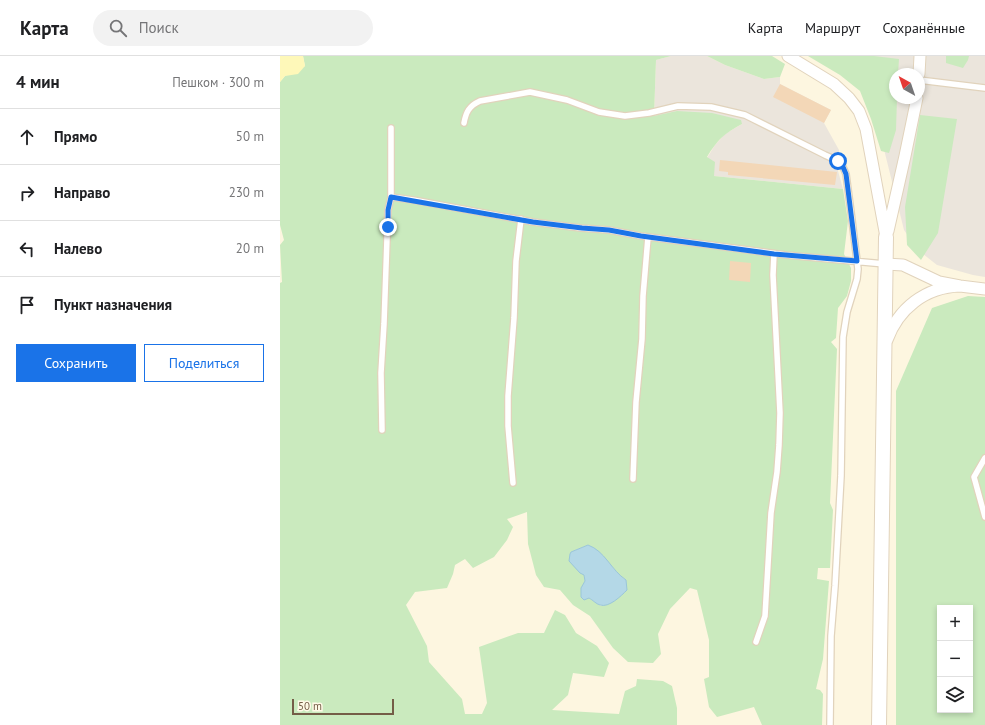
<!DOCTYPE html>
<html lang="ru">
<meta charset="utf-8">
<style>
:root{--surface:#fff;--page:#f2f2f2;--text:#202124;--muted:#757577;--line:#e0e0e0;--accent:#1a73e8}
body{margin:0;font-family:"PT Sans",sans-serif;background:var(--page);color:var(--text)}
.controls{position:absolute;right:12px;bottom:12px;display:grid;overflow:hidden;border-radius:0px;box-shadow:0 2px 6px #0003}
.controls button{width:36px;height:36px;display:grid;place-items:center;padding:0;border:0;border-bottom:1px solid var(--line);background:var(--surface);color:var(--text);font:20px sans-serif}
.compass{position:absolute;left:609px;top:12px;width:36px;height:36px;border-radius:50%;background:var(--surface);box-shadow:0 2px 6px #0003;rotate:320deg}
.scale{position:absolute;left:12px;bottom:10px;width:102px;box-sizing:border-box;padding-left:4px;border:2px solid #745d47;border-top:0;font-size:11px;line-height:14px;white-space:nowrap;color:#745d47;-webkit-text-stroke:3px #fff9e7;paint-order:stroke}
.stop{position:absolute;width:12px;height:12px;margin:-9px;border:3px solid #1a73e8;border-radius:50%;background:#fff}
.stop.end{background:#1a73e8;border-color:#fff;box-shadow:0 1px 4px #0008}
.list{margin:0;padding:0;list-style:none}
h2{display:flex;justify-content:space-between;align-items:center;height:52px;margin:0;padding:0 16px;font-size:17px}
h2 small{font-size:13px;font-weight:400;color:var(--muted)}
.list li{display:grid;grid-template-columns:26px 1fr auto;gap:12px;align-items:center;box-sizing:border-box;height:56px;padding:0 16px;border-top:1px solid var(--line)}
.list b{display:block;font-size:15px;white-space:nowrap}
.list em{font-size:13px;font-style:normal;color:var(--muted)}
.actions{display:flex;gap:8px;padding:12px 16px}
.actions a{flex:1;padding:9px 0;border:1px solid var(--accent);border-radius:0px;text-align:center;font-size:14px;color:var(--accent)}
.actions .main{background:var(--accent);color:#fff}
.icon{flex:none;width:22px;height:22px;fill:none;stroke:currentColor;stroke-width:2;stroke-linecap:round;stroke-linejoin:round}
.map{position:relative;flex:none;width:705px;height:669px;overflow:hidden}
header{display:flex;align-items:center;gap:24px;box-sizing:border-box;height:56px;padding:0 20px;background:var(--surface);border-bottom:1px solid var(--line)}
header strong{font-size:19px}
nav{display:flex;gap:22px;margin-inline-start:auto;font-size:14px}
.search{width:280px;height:36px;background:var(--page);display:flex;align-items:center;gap:10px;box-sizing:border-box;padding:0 14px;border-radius:22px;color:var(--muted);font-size:15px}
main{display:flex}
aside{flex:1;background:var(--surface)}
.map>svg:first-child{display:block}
.industrial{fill:#ebe5dc;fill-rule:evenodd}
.green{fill:#caeabe;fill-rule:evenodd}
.sand{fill:#fef8b9}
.water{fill:#b4d8e7;stroke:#9ac6d9}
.building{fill:#f3d7b7}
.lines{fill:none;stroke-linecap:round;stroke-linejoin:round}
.service-casing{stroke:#e1d3bc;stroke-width:8}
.minor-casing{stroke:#e1d3bc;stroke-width:13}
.tertiary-casing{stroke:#e1d3bc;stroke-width:16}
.service{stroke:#fff;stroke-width:5.5}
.minor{stroke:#fff;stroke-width:11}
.tertiary{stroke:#fff;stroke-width:14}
.route{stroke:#1a73e8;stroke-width:5}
</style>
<header>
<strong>Карта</strong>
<div class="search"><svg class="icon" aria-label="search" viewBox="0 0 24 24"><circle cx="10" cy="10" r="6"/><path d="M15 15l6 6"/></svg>Поиск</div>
<nav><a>Карта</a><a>Маршрут</a><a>Сохранённые</a></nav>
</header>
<main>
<aside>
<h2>4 мин<small>Пешком · 300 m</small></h2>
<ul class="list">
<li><svg class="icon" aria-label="ahead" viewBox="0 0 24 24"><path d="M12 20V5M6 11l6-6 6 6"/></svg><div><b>Прямо</b></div><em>50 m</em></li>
<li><svg class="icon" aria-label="right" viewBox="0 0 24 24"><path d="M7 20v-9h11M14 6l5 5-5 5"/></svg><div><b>Направо</b></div><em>230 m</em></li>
<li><svg class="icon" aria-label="left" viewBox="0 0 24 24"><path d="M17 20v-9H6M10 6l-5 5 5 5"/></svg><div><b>Налево</b></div><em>20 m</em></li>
<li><svg class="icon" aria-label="arrive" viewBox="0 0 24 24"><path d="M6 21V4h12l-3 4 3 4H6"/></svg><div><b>Пункт назначения</b></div></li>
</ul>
<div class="actions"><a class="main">Сохранить</a><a>Поделиться</a></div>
</aside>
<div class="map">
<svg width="705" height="669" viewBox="0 0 705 669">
<rect width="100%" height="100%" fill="#fdf6e0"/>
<!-- industrial -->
<path class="industrial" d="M 391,0 L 427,0 L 445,9 L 484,23 L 500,21 L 500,28 L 551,54 L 544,67 L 559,94 L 558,115 L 563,133 L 434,120 L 427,102 L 435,89 L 445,78 L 462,68 L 374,60 L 376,4 Z
M 536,0 L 705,0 L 705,221 L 693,219 L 657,209 L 638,194 L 624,174 L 591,41 ZM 615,18 L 639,18 L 639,42 L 615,42 Z"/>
<!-- green -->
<path class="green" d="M 23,0 L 391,0 L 376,4 L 374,60 L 397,55 L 432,57 L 461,64 L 462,68 C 444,78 438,83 427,101 L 435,106 L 434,120 L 563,133 L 568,165 L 564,198 L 571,212 L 571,225 L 567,240 L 558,252 L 556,282 L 551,286 L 557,293 L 550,447 L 553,454 L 550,512 L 538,512 L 537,523 L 549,525 L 543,603 L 536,633 L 540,634 L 543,638 L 542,669 L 482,669 L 474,651 L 437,661 L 429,651 L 424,623 L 429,621 L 429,584 L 417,534 L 410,532 L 390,553 L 378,578 L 381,598 L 373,607 L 348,606 L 333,592 L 310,560 L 293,549 L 280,534 L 264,531 L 256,519 L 248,488 L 247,456 L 227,463 L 233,471 L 227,484 L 214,501 L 193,512 L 185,503 L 175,509 L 173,518 L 167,532 L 135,536 L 126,549 L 147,590 L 149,606 L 182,643 L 185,658 L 202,658 L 207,647 L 199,591 L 238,577 L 264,577 L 275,554 L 285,559 L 296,577 L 317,590 L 329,607 L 324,621 L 293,617 L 288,639 L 272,654 L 339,658 L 345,635 L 356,630 L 357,623 L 383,625 L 392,630 L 397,652 L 397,669 L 0,669 L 0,227 L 2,226 L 0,189 L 4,184 L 0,169 L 0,26 L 5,20 L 25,10 ZM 308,489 C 325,496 331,514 346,524 L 343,538 L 321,550 L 309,542 L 301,532 L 305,525 L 304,519 L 291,496 Z
M 427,0 L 492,0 L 505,8 L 500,21 L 484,23 L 445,9 Z
M 528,0 L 594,0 L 619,3 L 618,18 L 615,18 L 615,42 L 617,42 L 616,74 L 609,97 L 601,95 L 591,63 L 580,35 L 560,19 Z
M 666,0 L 689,0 L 688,4 L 683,12 L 666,7 Z
M 640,59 L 677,63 L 658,177 L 641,204 L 627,189 L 625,151 Z
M 688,240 L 705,241 L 705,669 L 616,669 L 616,335 L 652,252 ZM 660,552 L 690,552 L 690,654 L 660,654 Z"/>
<!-- sand -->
<path class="sand" d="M 0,0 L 23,0 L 25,10 L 18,18 L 5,20 L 0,26 Z"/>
<!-- water -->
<path class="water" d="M 308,489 C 325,495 331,514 346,524 L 347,534 C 341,540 329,552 320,549 C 316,548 313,544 309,542 L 304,544 L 301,541 L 301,532 L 305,525 L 304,519 L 300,517 L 289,505 L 290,498 L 291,496 Z"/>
<!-- building -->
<path class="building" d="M 500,28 L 551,54 L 544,67 L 493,41 Z
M 440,104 L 557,116 L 555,129 L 448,119 L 448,116 L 439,115 Z
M 450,205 L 471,207 L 470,226 L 449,224 Z"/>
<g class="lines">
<!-- service casing -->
<g class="service-casing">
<path id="service" d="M 639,24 L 705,32
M 184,67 C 186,56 189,50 200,45 L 250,36 L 287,44 L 319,56 L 345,60 L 369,57 L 398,50 L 431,51 L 465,59 L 545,99 L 558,105 L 563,111 L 566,118 L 571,156 L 578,213 L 577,223 L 567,256 L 563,281 L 561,420 L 555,530 L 551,580 L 550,669
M 111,141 L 133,144 L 253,166 L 301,172 L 329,174 L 361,180 L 506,199 L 605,208
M 102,374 L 101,317 L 104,268 L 108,154 L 111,141 L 111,72
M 705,402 L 694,421 L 705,461
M 353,423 L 356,346 L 362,283 L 363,240 L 368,181
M 233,427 L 228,370 L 228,340 L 234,262 L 236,205 L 241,163
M 476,586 L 485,560 L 491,457 L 497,416 L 499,389 L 500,357 L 493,219 L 494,198"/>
</g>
<!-- minor casing -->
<g class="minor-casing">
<path id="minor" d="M 508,0 L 554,28 L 569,42 L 579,55 L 586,73 L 606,181
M 639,18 L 640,0
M 608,175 L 625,100 L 637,42
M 606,208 L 623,209 L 659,226 L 680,230 L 705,233
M 607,284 C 618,253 645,231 680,230"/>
</g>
<!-- tertiary casing -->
<g class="tertiary-casing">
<path id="tertiary" d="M 599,669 L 606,181"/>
</g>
<!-- service -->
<use href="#service" class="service"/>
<!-- minor -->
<use href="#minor" class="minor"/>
<!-- tertiary -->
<use href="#tertiary" class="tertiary"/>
</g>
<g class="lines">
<!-- route -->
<path class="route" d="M 108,171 L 108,154 L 111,141 L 253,166 L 302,172 L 329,174 L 361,180 L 494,198 L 577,205 L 566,118 L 563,111 L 558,105"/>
</g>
</svg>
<div class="controls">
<button>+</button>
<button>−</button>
<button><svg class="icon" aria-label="layers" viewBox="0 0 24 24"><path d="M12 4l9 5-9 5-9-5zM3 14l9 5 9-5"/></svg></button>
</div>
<svg class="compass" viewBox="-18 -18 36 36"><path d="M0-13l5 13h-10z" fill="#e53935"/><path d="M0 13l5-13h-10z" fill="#757577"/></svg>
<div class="scale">50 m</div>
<div class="stop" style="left:558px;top:105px"></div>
<div class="stop end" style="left:108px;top:171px"></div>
</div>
</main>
